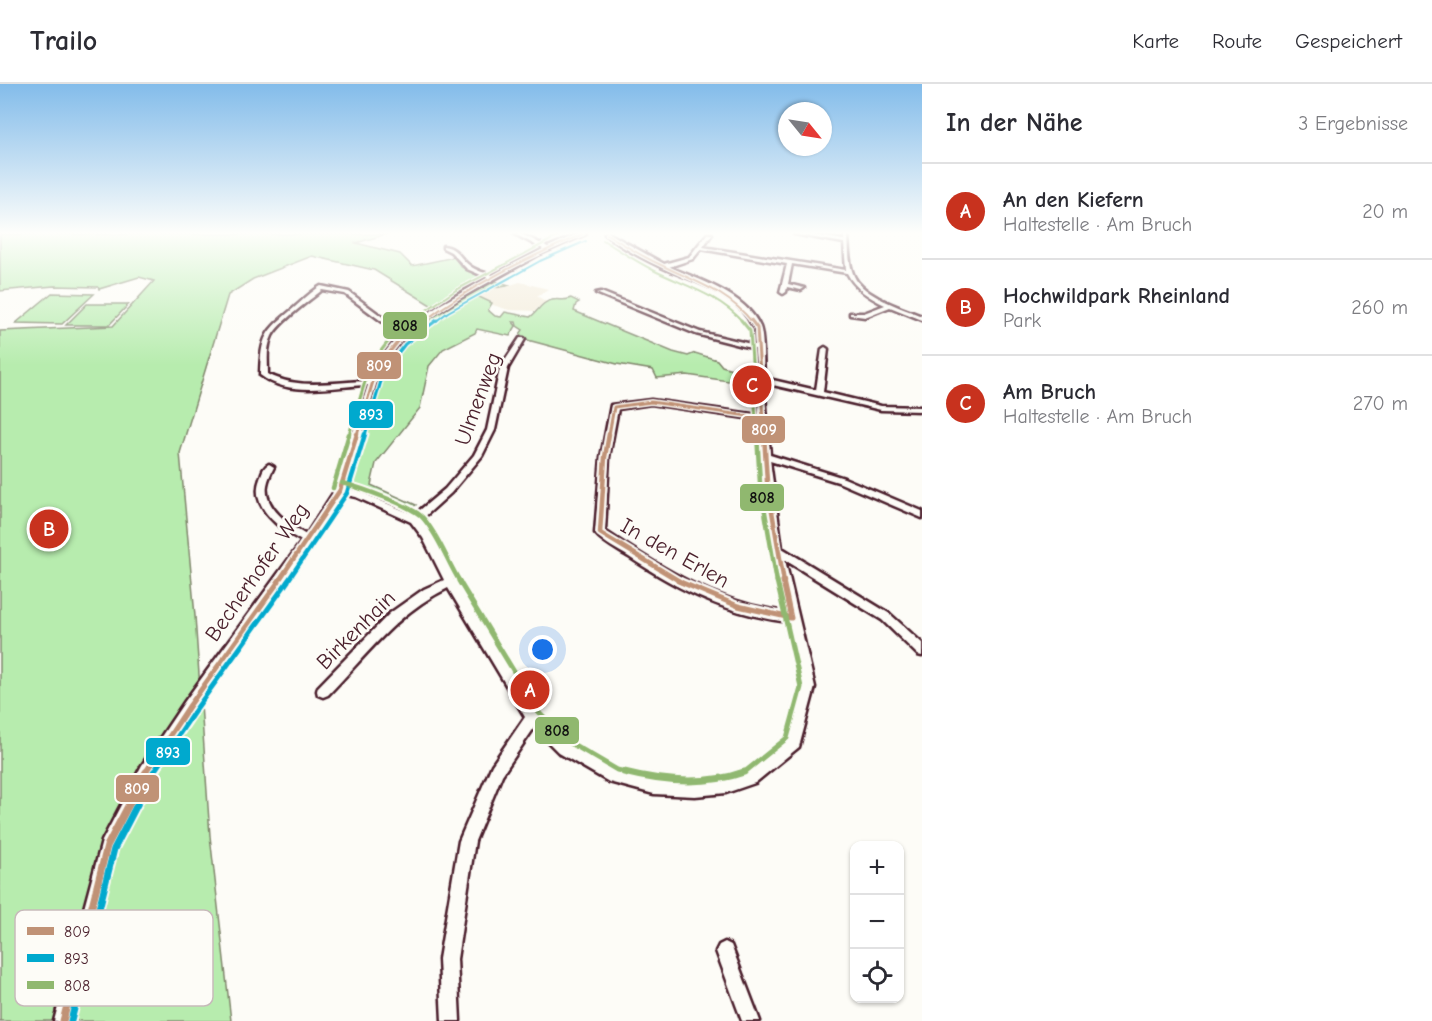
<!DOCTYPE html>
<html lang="de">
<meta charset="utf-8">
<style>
:root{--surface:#fff;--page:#f2f2f3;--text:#2b2b33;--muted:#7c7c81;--line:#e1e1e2;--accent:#c8321e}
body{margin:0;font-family:"Comic Neue",sans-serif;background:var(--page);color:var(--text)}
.controls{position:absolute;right:18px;bottom:18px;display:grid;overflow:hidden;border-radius:12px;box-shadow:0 2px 4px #0004}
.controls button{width:54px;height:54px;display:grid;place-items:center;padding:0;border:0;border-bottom:2px solid var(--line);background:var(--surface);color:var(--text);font:30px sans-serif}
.compass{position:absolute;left:778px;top:18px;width:54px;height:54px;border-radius:50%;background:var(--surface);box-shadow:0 2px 4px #0004;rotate:120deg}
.you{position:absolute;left:543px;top:566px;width:21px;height:21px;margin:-15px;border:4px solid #fff;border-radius:50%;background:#1a73e8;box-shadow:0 0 0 9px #1a73e833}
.badge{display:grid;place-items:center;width:39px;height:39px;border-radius:50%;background:var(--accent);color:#fff;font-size:20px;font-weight:700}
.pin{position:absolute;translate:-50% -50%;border:3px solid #fff;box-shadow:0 2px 6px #0006}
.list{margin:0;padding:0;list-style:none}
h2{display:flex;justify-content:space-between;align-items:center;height:78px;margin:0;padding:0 24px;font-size:26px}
h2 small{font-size:20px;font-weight:400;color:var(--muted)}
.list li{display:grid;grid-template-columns:39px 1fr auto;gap:18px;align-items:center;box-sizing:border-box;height:96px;padding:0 24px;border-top:2px solid var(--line)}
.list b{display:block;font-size:22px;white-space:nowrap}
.list p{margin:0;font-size:20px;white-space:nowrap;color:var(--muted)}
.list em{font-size:20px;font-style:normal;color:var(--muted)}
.icon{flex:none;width:33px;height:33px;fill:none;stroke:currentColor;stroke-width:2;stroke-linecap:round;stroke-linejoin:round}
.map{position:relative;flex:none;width:922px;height:937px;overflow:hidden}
header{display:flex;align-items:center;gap:36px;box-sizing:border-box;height:84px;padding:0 30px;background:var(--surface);border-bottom:2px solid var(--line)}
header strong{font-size:28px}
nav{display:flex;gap:33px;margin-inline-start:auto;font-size:21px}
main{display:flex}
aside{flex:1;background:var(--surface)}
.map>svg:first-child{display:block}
.built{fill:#f2ead8}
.green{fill:#b7ecae;stroke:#80866c;stroke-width:1.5}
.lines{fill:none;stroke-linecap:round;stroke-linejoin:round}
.minor-casing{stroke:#4a1f2b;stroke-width:5}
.minor{fill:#fdfcf7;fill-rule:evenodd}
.bus-1-far4-casing{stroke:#fdfcf7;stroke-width:4.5}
.bus-1-far3-casing{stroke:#fdfcf7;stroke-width:6}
.bus-1-far2-casing{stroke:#fdfcf7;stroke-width:9}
.bus-1-far1-casing{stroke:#fdfcf7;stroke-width:10}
.bus-1-casing{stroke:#fdfcf7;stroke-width:11}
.bus-2-far4-casing{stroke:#fdfcf7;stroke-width:4.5}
.bus-2-far3-casing{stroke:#fdfcf7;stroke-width:6}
.bus-2-far2-casing{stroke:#fdfcf7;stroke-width:9}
.bus-2-far1-casing{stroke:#fdfcf7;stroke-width:10}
.bus-2-casing{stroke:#fdfcf7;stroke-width:11}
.bus-3-far4-casing{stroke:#fdfcf7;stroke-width:4.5}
.bus-3-far3-casing{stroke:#fdfcf7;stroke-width:6}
.bus-3-far2-casing{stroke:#fdfcf7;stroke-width:9}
.bus-3-far1-casing{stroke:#fdfcf7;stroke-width:10}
.bus-3-casing{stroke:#fdfcf7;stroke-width:11}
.bus-1-far4{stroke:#c09276;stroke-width:2}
.bus-1-far3{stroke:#c09276;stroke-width:3}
.bus-1-far2{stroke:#c09276;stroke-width:4.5}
.bus-1-far1{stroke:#c09276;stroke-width:5}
.bus-1{stroke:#c09276;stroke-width:7}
.bus-2-far4{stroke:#00a9ce;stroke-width:2}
.bus-2-far3{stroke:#00a9ce;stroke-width:3}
.bus-2-far2{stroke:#00a9ce;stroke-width:4.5}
.bus-2-far1{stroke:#00a9ce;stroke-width:5}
.bus-2{stroke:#00a9ce;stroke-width:7}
.bus-3-far4{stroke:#90b86f;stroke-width:2}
.bus-3-far3{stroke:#90b86f;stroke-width:3}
.bus-3-far2{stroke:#90b86f;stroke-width:4.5}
.bus-3-far1{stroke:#90b86f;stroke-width:5}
.bus-3{stroke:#90b86f;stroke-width:7}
.labels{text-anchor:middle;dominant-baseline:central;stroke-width:5;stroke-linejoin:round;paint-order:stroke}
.street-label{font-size:22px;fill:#4a1f2b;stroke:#fdfcf7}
.key{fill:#fdfcf7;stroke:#c7baba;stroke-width:1.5}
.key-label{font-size:16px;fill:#4a1f2b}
.line-badge{stroke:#fdfcf7;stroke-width:2}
.badge-label{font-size:16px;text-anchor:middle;font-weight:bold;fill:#fff}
.pale-badge-label{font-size:16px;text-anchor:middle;font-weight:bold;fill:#111}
</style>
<header>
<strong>Trailo</strong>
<nav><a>Karte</a><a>Route</a><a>Gespeichert</a></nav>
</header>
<main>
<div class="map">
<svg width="922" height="937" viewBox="0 0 922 937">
<rect width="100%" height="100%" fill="#fdfcf7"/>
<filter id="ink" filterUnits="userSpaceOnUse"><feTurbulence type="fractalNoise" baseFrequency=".0167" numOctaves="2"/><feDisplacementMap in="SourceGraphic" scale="12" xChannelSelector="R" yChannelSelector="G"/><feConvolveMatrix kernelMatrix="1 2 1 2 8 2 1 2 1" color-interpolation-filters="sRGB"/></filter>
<g filter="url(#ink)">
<!-- built -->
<path class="built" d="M 520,198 L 548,205 L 537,212 L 547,218 L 536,225 L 537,227 L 509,226 L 483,218 L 474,210 L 488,203 L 503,203 Z"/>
<!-- green -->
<path class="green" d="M 0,150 L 387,150 L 356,159 L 400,170 L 412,182 L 454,173 L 461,183 L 482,194 L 434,223 L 374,186 L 312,172 L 253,195 L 228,211 L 180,369 L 195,532 L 210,752 L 231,937 L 0,937 L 0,247 L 113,242 L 154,197 L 139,193 L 99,205 L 98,203 L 54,202 L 0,207 Z
M 495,197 L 509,201 C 497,206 485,200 477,212 L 492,219 L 488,226 L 495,232 L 501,233 L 505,228 L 530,233 C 538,228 541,218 552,216 C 559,214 563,218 571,214 L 579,218 L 576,220 L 574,227 L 673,268 L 688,272 L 695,269 L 717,276 L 722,282 L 749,290 L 749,300 L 687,291 L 657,294 L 653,286 L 617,280 L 524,255 L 520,250 L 523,246 L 517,242 L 516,238 L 513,238 L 516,242 L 510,252 L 477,245 L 475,249 L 443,265 L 429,282 L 420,324 L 376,379 L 371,401 L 416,421 L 407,428 L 351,402 C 361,376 368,350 374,323 C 377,310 379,295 384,283 C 400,247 460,215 495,197 Z
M 52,209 L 94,210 L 62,240 L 16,239 Z
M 87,220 L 129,220 L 109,241 L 66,241 Z"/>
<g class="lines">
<!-- minor casing -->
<g class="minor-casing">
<path id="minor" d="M 515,150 L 521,150 L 548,163 L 579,150 L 586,150 L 538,171 L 462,213 L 430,233 L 402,257 L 381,284 L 345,404 L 362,409 L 414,431 L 445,405 L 474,371 L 487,346 L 500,284 L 520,254 L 524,254 L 525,255 L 508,284 L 495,346 L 482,372 L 451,409 L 421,436 L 432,452 L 454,496 L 538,630 L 569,659 L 616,686 L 654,696 L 695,698 L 726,695 L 746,688 L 788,654 L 803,603 L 788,538 C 727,530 680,507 629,473 C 618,466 603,459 595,449 L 601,373 L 611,321 L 651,316 L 759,331 L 755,265 L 696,250 L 596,209 L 601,208 L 700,248 L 755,261 C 754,255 755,248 753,243 C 737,208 692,197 661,183 C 642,174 620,163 605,150 L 610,150 L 664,180 L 689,173 L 707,150 L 712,150 L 703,163 L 846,186 L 844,159 L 794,150 L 806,150 L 844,156 L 844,150 L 848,150 C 849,163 848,179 854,192 C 863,212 902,224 922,232 L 922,236 L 890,223 L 865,233 L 850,231 L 850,229 L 864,229 L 885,221 C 870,214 855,205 847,189 L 792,180 L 788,200 L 804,204 L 801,206 L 787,203 L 786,208 L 783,210 L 780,208 L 787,180 L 701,165 L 693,175 L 669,183 C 698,195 747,211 760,243 C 764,253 763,282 764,294 L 816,306 L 822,265 L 825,263 L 828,265 L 823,308 L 881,322 L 922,323 L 922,327 L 881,326 L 764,299 L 770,371 L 844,394 L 922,427 L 922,434 L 838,398 L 770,377 L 782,464 L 890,530 L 922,559 L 922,572 L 918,571 L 882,536 L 785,476 L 815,603 L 799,663 L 755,699 L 726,709 L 695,712 L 654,710 L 609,698 L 559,669 L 534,644 L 502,691 L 475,757 L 457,875 L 460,937 L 442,937 L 439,875 L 459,757 L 492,681 L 525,633 L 448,504 C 396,529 367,571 328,611 L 323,613 L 318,611 L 317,607 L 318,603 L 390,529 L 424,505 L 444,496 L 423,454 L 411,438 L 356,413 L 342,410 L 312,459 L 195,625 L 152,691 L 114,764 L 72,937 L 54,937 L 102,757 L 142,681 L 185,617 L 302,457 C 281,446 249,423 260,395 C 262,389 263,383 269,380 L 274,383 C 271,389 268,395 267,401 C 263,424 290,441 306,451 L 335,406 L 368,301 C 334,302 289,314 260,291 C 261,251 265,248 295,223 C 303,216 312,207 321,202 L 349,208 L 388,237 L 408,244 L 441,220 L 488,194 L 467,185 L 451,168 L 443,164 L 443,162 C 457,163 460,175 470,182 C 477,187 485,189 493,191 L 543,165 ZM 322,206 L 345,210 L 384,239 L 405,247 C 389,261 376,277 369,297 C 336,297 299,307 268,290 C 268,277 266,264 272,252 C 279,238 309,217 322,206 ZM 651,320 L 759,336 L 762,398 L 772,466 L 786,528 C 716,519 663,485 605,447 L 609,373 L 618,325 Z
M 725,858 L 731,861 L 760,937 L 742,937 L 716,867 L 719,861 Z"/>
</g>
<!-- minor -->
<use href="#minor" class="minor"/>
<!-- bus-1-far4 casing -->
<g class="bus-1-far4-casing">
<path id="bus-1-far4" d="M 607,150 C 624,161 641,172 659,180 C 693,197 728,207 752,238
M 423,238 C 471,201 527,174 583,150"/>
</g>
<!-- bus-1-far3 casing -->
<g class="bus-1-far3-casing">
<path id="bus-1-far3" d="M 751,236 L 757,244 L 764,351
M 357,351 L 377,284 L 400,255 L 425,236
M 609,351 L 614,323 L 651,318 L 762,334"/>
</g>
<!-- bus-1-far2 casing -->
<g class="bus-1-far2-casing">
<path id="bus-1-far2" d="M 609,350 L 605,373 L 600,449 L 681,498
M 764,350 L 767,398 L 784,498
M 278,498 L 340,406 L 357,350"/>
</g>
<!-- bus-1-far1 casing -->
<g class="bus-1-far1-casing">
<path id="bus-1-far1" d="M 678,497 L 738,522 L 791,534
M 783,497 L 791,534
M 145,689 L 190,621 L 279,497"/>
</g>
<!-- bus-1 casing -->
<g class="bus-1-casing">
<path id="bus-1" d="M 63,937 L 107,762 L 146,688"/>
</g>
<!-- bus-2-far4 casing -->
<g class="bus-2-far4-casing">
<path id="bus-2-far4" d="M 435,238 L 448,228 L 540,177 L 586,157"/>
</g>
<!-- bus-2-far3 casing -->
<g class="bus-2-far3-casing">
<path id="bus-2-far3" d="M 365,351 L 384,287 L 405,260 L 437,236"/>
</g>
<!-- bus-2-far2 casing -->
<g class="bus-2-far2-casing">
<path id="bus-2-far2" d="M 287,498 L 347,409 L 365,350"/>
</g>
<!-- bus-2-far1 casing -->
<g class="bus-2-far1-casing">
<path id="bus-2-far1" d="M 153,689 L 196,625 L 288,497"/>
</g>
<!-- bus-2 casing -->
<g class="bus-2-casing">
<path id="bus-2" d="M 71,937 L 114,765 L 154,688"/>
</g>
<!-- bus-3-far4 casing -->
<g class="bus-3-far4-casing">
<path id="bus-3-far4" d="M 603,156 C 620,167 637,178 655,187 C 686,202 719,211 743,238
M 409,238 L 456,206 L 562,150"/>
</g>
<!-- bus-3-far3 casing -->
<g class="bus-3-far3-casing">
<path id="bus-3-far3" d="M 741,236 L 750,247 L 757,351
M 349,351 L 370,281 L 394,250 L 411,236"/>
</g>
<!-- bus-3-far2 casing -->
<g class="bus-3-far2-casing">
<path id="bus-3-far2" d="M 757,350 L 760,399 L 777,498
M 342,399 C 358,403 413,422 423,434 C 439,452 447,477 460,498
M 333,404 L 349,350"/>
</g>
<!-- bus-3-far1 casing -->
<g class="bus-3-far1-casing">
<path id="bus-3-far1" d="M 459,497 L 539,629 L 569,658 L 617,686 L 630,689
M 739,689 L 746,687 L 787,654 L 801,603 L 777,497"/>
</g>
<!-- bus-3 casing -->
<g class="bus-3-casing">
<path id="bus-3" d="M 624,688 C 663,698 705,702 744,688"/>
</g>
<!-- bus-1-far4 -->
<use href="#bus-1-far4" class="bus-1-far4"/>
<!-- bus-1-far3 -->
<use href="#bus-1-far3" class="bus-1-far3"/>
<!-- bus-1-far2 -->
<use href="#bus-1-far2" class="bus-1-far2"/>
<!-- bus-1-far1 -->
<use href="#bus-1-far1" class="bus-1-far1"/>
<!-- bus-1 -->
<use href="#bus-1" class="bus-1"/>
<!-- bus-2-far4 -->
<use href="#bus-2-far4" class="bus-2-far4"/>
<!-- bus-2-far3 -->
<use href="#bus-2-far3" class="bus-2-far3"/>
<!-- bus-2-far2 -->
<use href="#bus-2-far2" class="bus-2-far2"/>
<!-- bus-2-far1 -->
<use href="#bus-2-far1" class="bus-2-far1"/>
<!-- bus-2 -->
<use href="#bus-2" class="bus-2"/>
<!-- bus-3-far4 -->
<use href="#bus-3-far4" class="bus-3-far4"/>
<!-- bus-3-far3 -->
<use href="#bus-3-far3" class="bus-3-far3"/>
<!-- bus-3-far2 -->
<use href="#bus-3-far2" class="bus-3-far2"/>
<!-- bus-3-far1 -->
<use href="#bus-3-far1" class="bus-3-far1"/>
<!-- bus-3 -->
<use href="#bus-3" class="bus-3"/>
</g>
</g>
<!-- sky -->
<linearGradient id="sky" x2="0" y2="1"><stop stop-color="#83bcea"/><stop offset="0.53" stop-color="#fefefb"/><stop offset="1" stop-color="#fefefb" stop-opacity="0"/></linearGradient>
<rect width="922" height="281" fill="url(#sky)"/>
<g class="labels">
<!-- street labels -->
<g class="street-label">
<text transform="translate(478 315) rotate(-70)">Ulmenweg</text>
<text transform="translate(675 469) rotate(29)">In den Erlen</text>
<text transform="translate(257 488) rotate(-55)">Becherhofer Weg</text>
<text transform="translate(356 546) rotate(-45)">Birkenhain</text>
</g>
</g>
<!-- legend -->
<rect x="15" y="826" width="198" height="96" rx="9" class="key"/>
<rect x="27" y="843" width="27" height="8" fill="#c09276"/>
<rect x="27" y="870" width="27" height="8" fill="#00a9ce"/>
<rect x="27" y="897" width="27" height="8" fill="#90b86f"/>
<g class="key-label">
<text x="64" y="853">809</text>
<text x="64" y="880">893</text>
<text x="64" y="907">808</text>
</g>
<g class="line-badge">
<rect x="382" y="227" width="46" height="29" rx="6" fill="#90b86f"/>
<rect x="356" y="267" width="46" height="29" rx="6" fill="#c09276"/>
<rect x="348" y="316" width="46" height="29" rx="6" fill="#00a9ce"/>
<rect x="741" y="331" width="45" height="29" rx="6" fill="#c09276"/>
<rect x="739" y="399" width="46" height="29" rx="6" fill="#90b86f"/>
<rect x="534" y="632" width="46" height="29" rx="6" fill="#90b86f"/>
<rect x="145" y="653" width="46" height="29" rx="6" fill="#00a9ce"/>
<rect x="115" y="690" width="45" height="29" rx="6" fill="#c09276"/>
</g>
<g class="badge-label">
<text x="379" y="287">809</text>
<text x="371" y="336">893</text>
<text x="764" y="351">809</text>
<text x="168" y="674">893</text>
<text x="137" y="710">809</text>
</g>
<g class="pale-badge-label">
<text x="405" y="247">808</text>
<text x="762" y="419">808</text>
<text x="557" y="652">808</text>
</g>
</svg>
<div class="controls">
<button>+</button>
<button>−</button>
<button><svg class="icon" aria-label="locate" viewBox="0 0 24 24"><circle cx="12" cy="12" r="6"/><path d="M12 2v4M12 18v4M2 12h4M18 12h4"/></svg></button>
</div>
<svg class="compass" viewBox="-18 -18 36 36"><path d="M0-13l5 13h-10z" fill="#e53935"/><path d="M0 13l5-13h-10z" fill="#7c7c81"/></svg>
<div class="you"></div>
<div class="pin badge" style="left:530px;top:606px">A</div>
<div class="pin badge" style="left:49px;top:445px">B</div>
<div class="pin badge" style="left:752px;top:301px">C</div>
</div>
<aside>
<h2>In der Nähe<small>3 Ergebnisse</small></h2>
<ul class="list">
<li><span class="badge">A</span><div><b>An den Kiefern</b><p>Haltestelle · Am Bruch</p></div><em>20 m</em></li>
<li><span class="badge">B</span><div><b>Hochwildpark Rheinland</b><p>Park</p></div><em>260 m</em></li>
<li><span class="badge">C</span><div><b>Am Bruch</b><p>Haltestelle · Am Bruch</p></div><em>270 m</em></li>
</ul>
</aside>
</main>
